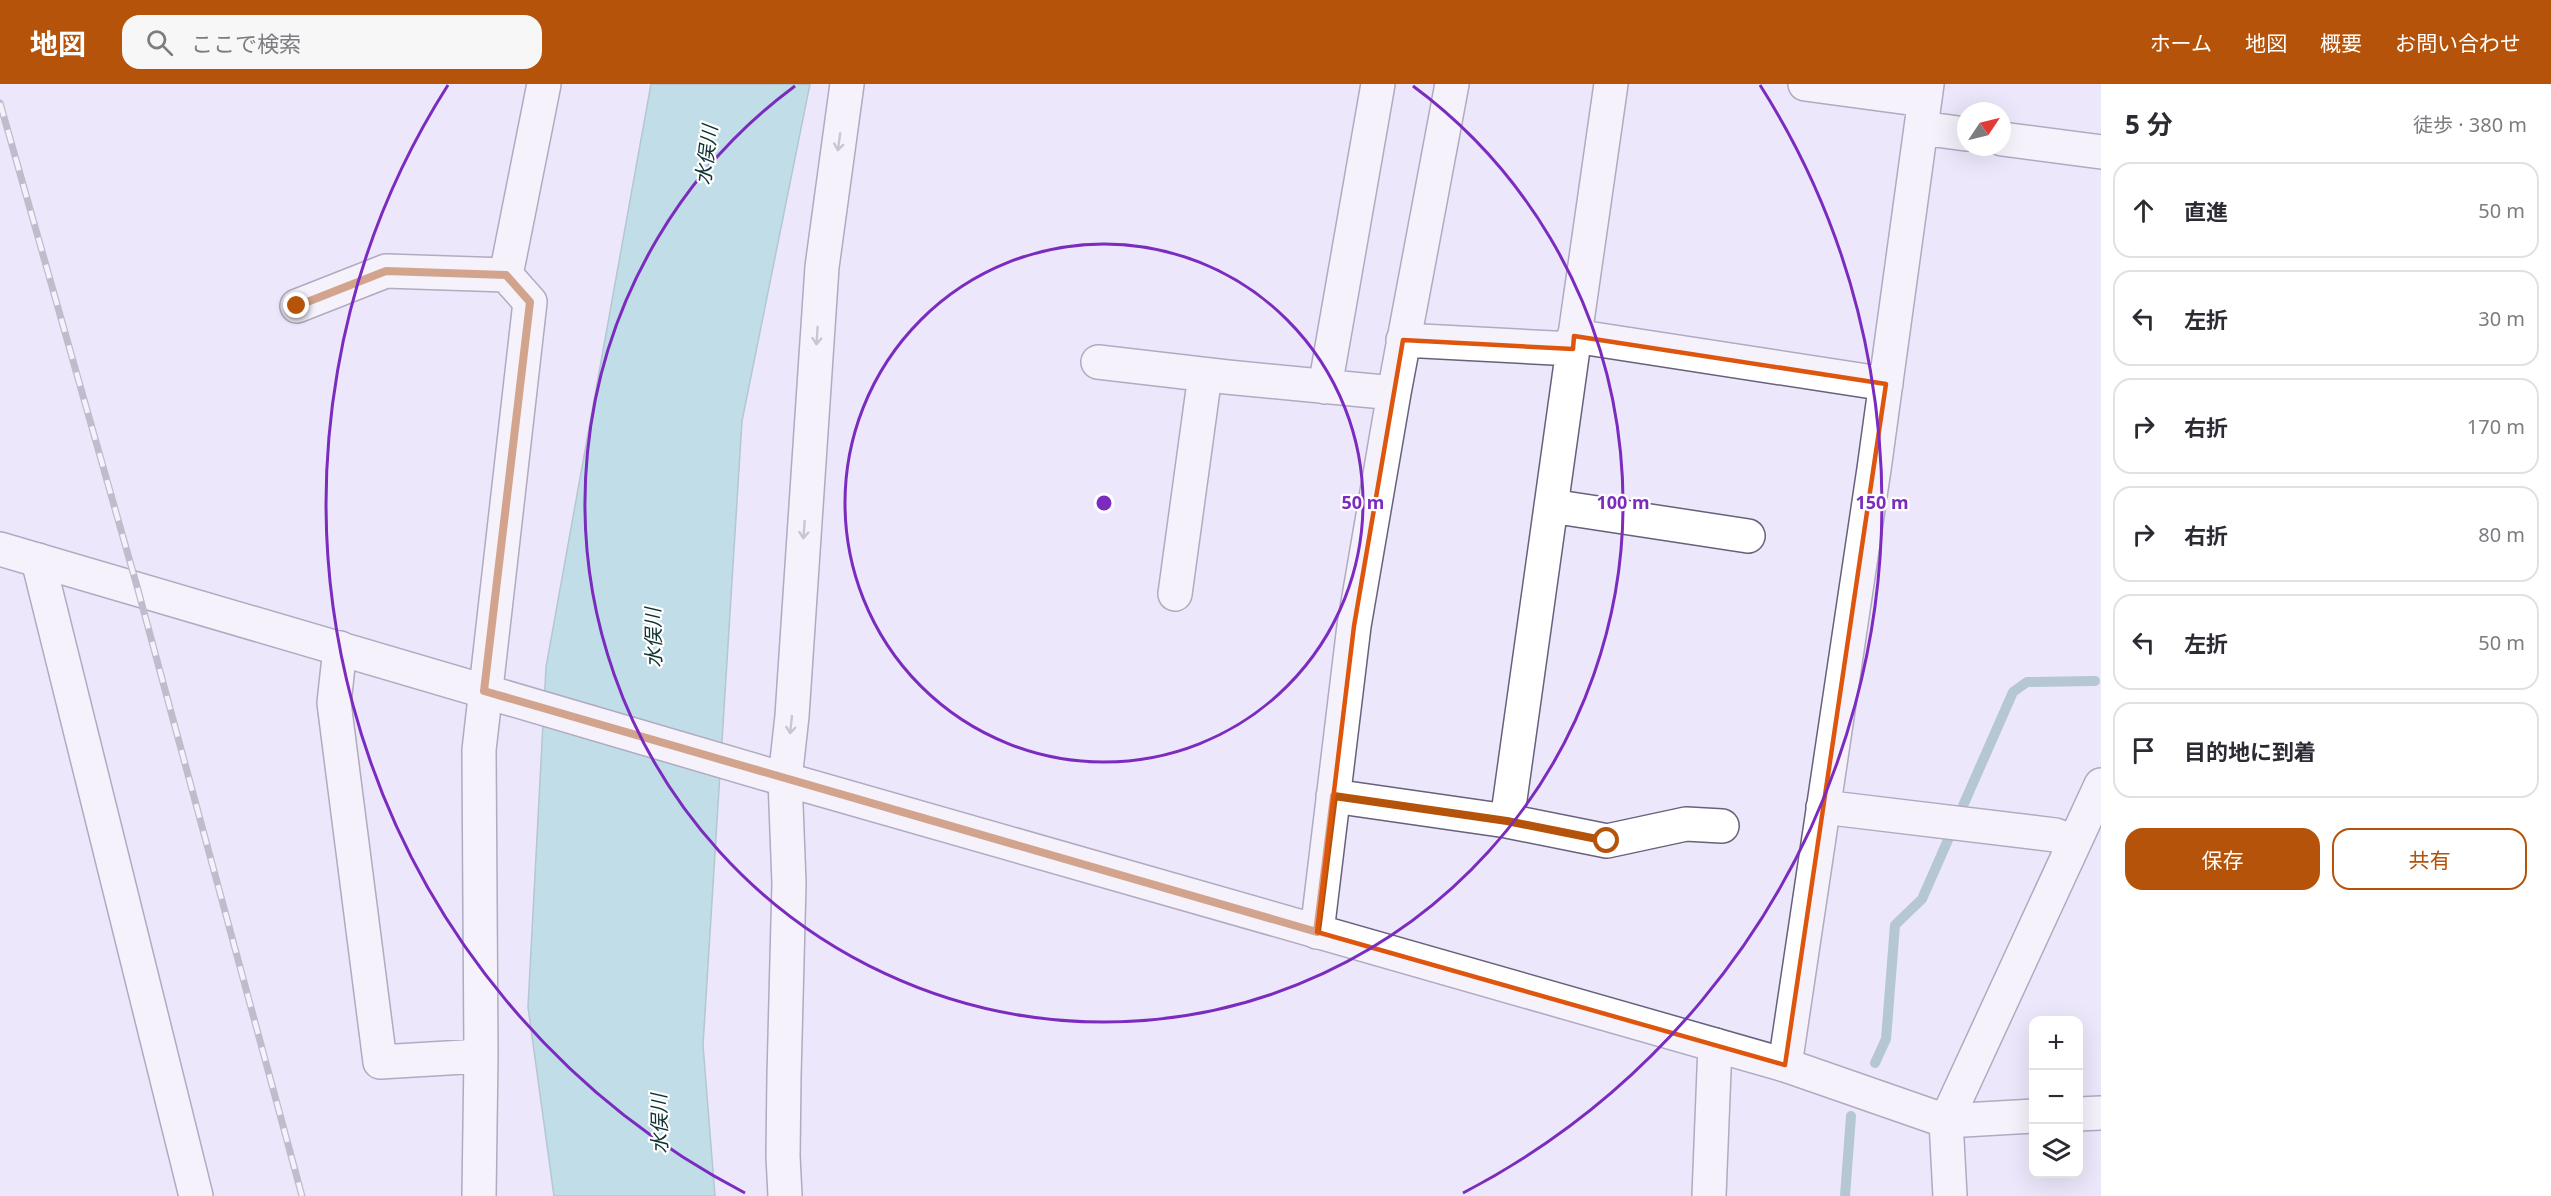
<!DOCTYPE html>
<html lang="ja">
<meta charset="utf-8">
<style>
:root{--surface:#fff;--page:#f7f7f7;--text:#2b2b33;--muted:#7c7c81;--line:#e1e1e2;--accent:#b45309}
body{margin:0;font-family:"Noto Sans","Noto Sans JP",sans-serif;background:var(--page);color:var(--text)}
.controls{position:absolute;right:18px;bottom:18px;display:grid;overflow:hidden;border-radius:12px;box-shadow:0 6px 24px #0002}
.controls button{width:54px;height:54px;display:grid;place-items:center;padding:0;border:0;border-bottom:2px solid var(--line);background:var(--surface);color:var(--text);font:30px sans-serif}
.compass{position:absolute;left:1957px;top:18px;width:54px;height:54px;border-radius:50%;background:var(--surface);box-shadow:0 6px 24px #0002;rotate:55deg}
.stop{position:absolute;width:18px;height:18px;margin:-14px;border:4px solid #b45309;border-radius:50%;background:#fff}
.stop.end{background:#b45309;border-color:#fff;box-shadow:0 2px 6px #0008}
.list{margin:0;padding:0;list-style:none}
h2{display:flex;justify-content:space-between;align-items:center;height:78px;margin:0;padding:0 24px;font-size:26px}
h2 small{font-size:20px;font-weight:400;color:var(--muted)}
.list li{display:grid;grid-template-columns:39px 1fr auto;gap:18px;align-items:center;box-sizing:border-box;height:96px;margin:0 12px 12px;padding:0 12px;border:2px solid var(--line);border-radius:18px}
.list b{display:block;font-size:22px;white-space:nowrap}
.list em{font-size:20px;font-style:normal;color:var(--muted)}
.actions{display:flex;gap:12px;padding:18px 24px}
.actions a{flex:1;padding:14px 0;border:2px solid var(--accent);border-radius:18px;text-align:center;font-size:21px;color:var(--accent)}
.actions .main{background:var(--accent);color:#fff}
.icon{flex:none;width:33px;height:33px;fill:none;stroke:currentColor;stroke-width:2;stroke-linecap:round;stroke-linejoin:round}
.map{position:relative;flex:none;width:2101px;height:1112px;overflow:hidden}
header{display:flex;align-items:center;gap:36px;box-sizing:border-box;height:84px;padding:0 30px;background:var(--accent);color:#fff}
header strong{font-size:28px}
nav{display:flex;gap:33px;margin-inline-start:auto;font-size:21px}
.search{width:420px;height:54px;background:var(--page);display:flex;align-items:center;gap:15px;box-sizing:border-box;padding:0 21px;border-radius:18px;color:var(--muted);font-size:22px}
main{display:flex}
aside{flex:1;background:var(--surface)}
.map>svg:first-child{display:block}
.water{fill:#8dd3d3;stroke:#6f9fa2;stroke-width:1.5}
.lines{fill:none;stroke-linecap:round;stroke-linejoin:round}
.stream{stroke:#6f9fa2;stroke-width:10}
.street-casing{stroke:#68607c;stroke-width:36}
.secondary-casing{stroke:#68607c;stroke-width:36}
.street{stroke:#fff;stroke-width:33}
.secondary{stroke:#fff;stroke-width:33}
.rail-casing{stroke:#8b8797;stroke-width:7}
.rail{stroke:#fff;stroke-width:4.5;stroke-dasharray:14;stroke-linecap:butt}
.oneway{stroke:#9e9da2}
.route{stroke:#b45309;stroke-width:8}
.marked{fill:none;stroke:#de560e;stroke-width:4.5;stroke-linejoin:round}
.ring{fill:none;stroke:#7b2cbf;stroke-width:3}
.labels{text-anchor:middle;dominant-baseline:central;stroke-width:4.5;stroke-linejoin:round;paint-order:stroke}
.water-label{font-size:20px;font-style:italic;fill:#0e3132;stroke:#fff}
.centre{fill:#7b2cbf;stroke:#fff;stroke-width:3}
.ring-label{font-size:18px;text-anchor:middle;font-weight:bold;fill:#7b2cbf;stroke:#fff;stroke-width:4.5;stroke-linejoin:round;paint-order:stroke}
</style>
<header>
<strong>地図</strong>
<div class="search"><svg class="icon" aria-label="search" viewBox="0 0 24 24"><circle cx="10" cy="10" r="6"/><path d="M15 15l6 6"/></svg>ここで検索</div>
<nav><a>ホーム</a><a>地図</a><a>概要</a><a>お問い合わせ</a></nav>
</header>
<main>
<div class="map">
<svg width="2101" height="1112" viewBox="0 0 2101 1112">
<rect width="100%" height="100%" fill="#ece7fa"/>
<!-- water -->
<path class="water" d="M 651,0 L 810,0 L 742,337 L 703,961 L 715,1112 L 554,1112 L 528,923 L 546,583 Z"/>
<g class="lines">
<!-- stream -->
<path class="stream" d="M 1875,979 L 1886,955 L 1895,841 L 1922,815 L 2013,608 L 2027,598 L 2095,597
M 1845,1112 L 1851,1032"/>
<!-- street casing -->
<g class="street-casing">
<path id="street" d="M 1805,0 L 1924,16
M 1921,44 L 1966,50
M 2002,55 L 2101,68
M 297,222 L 386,187 L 506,191
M 1574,252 L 1886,300
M 1573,265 L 1611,0
M 1098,278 L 1227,293 L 1394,309
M 1325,303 L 1378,0
M 1551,422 L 1748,452
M 38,476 L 196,1112
M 1175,510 L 1205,291
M 340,564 L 334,619 L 380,978 L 481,972 L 479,1112
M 1333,712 L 1507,737 L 1573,265 L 1403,256
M 1823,723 L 2055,751 L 2074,758
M 1507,737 L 1607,757 L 1686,740 L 1722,742
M 1317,848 L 1354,542 L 1394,309 L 1452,0
M 481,972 L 479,666 L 530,218 L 506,191 L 544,0
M 1785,981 L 1874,385 L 1927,0
M 2078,1030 L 2101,1029
M 1946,1037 L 2034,1032
M 785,1112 L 783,1072 L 784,992 L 789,799 L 785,695 L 792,632 L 822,183 L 847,0
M 1709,1112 L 1715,961"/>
</g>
<!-- secondary casing -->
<g class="secondary-casing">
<path id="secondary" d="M 0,465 L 770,691 L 1785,981 L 1946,1037
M 1950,1112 L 1946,1037 L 2101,701"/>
</g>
<!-- street -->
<use href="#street" class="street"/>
<!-- secondary -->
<use href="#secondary" class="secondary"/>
<!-- rail casing -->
<g class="rail-casing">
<path id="rail" d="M 0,19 L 138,506 L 302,1112"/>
</g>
<!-- rail -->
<use href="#rail" class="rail"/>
</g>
<!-- one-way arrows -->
<defs><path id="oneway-shaft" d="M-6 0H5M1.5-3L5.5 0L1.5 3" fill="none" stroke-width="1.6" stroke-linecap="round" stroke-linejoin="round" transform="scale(1.5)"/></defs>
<g class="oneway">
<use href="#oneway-shaft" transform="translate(839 58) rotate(98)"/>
<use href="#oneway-shaft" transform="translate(817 252) rotate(94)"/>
<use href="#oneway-shaft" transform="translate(804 446) rotate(94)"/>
<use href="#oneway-shaft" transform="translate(791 641) rotate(96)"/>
</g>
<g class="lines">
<!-- route -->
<path class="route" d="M 297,222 L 386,187 L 506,191 L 530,218 L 484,607 L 1317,848 L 1334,712 L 1507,737 L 1607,757"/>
</g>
<!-- marked area -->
<path d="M0 0H2101V1112H0ZM 1574,252 L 1886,300 L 1785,981 L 1317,848 L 1354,542 L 1403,256 L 1573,265 Z" fill="#ece7fa" fill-opacity=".55" fill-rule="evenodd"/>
<path class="marked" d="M 1574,252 L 1886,300 L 1785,981 L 1317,848 L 1354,542 L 1403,256 L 1573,265 Z"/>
<!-- distance rings -->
<g class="ring">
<circle cx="1104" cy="419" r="259"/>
<path d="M1413 2A519 519 0 1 1 795 2"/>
<path d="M745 1109A778 778 0 0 1 448 1M1760 1A778 778 0 0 1 1463 1109"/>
</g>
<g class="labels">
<!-- water labels -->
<g class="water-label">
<text transform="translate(706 71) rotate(-83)">水俣川</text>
<text transform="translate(653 554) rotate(-91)">水俣川</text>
<text transform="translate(659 1040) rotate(-91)">水俣川</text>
</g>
</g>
<circle cx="1104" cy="419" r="9" class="centre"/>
<g class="ring-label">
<text x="1363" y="425">50 m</text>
<text x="1623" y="425">100 m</text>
<text x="1882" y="425">150 m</text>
</g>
</svg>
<div class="controls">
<button>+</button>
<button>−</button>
<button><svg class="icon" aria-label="layers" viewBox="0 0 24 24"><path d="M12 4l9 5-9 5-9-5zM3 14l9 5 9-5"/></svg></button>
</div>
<svg class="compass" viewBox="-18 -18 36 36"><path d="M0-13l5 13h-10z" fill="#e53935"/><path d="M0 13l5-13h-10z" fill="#7c7c81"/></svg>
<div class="stop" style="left:1607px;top:757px"></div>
<div class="stop end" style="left:297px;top:222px"></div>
</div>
<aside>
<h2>5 分<small>徒歩 · 380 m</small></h2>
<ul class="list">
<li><svg class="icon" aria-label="ahead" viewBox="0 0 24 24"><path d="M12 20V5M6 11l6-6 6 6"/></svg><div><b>直進</b></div><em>50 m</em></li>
<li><svg class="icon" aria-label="left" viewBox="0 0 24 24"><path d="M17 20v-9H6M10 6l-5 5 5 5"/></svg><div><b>左折</b></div><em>30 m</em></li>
<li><svg class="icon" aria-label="right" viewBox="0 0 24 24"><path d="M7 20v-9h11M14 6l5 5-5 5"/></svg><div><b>右折</b></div><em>170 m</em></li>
<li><svg class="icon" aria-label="right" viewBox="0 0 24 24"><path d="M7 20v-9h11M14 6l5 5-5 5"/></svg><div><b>右折</b></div><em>80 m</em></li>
<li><svg class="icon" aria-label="left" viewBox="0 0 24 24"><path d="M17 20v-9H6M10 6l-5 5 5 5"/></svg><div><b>左折</b></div><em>50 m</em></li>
<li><svg class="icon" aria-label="arrive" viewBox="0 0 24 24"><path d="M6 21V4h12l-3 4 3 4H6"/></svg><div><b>目的地に到着</b></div></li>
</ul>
<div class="actions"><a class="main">保存</a><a>共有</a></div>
</aside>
</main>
